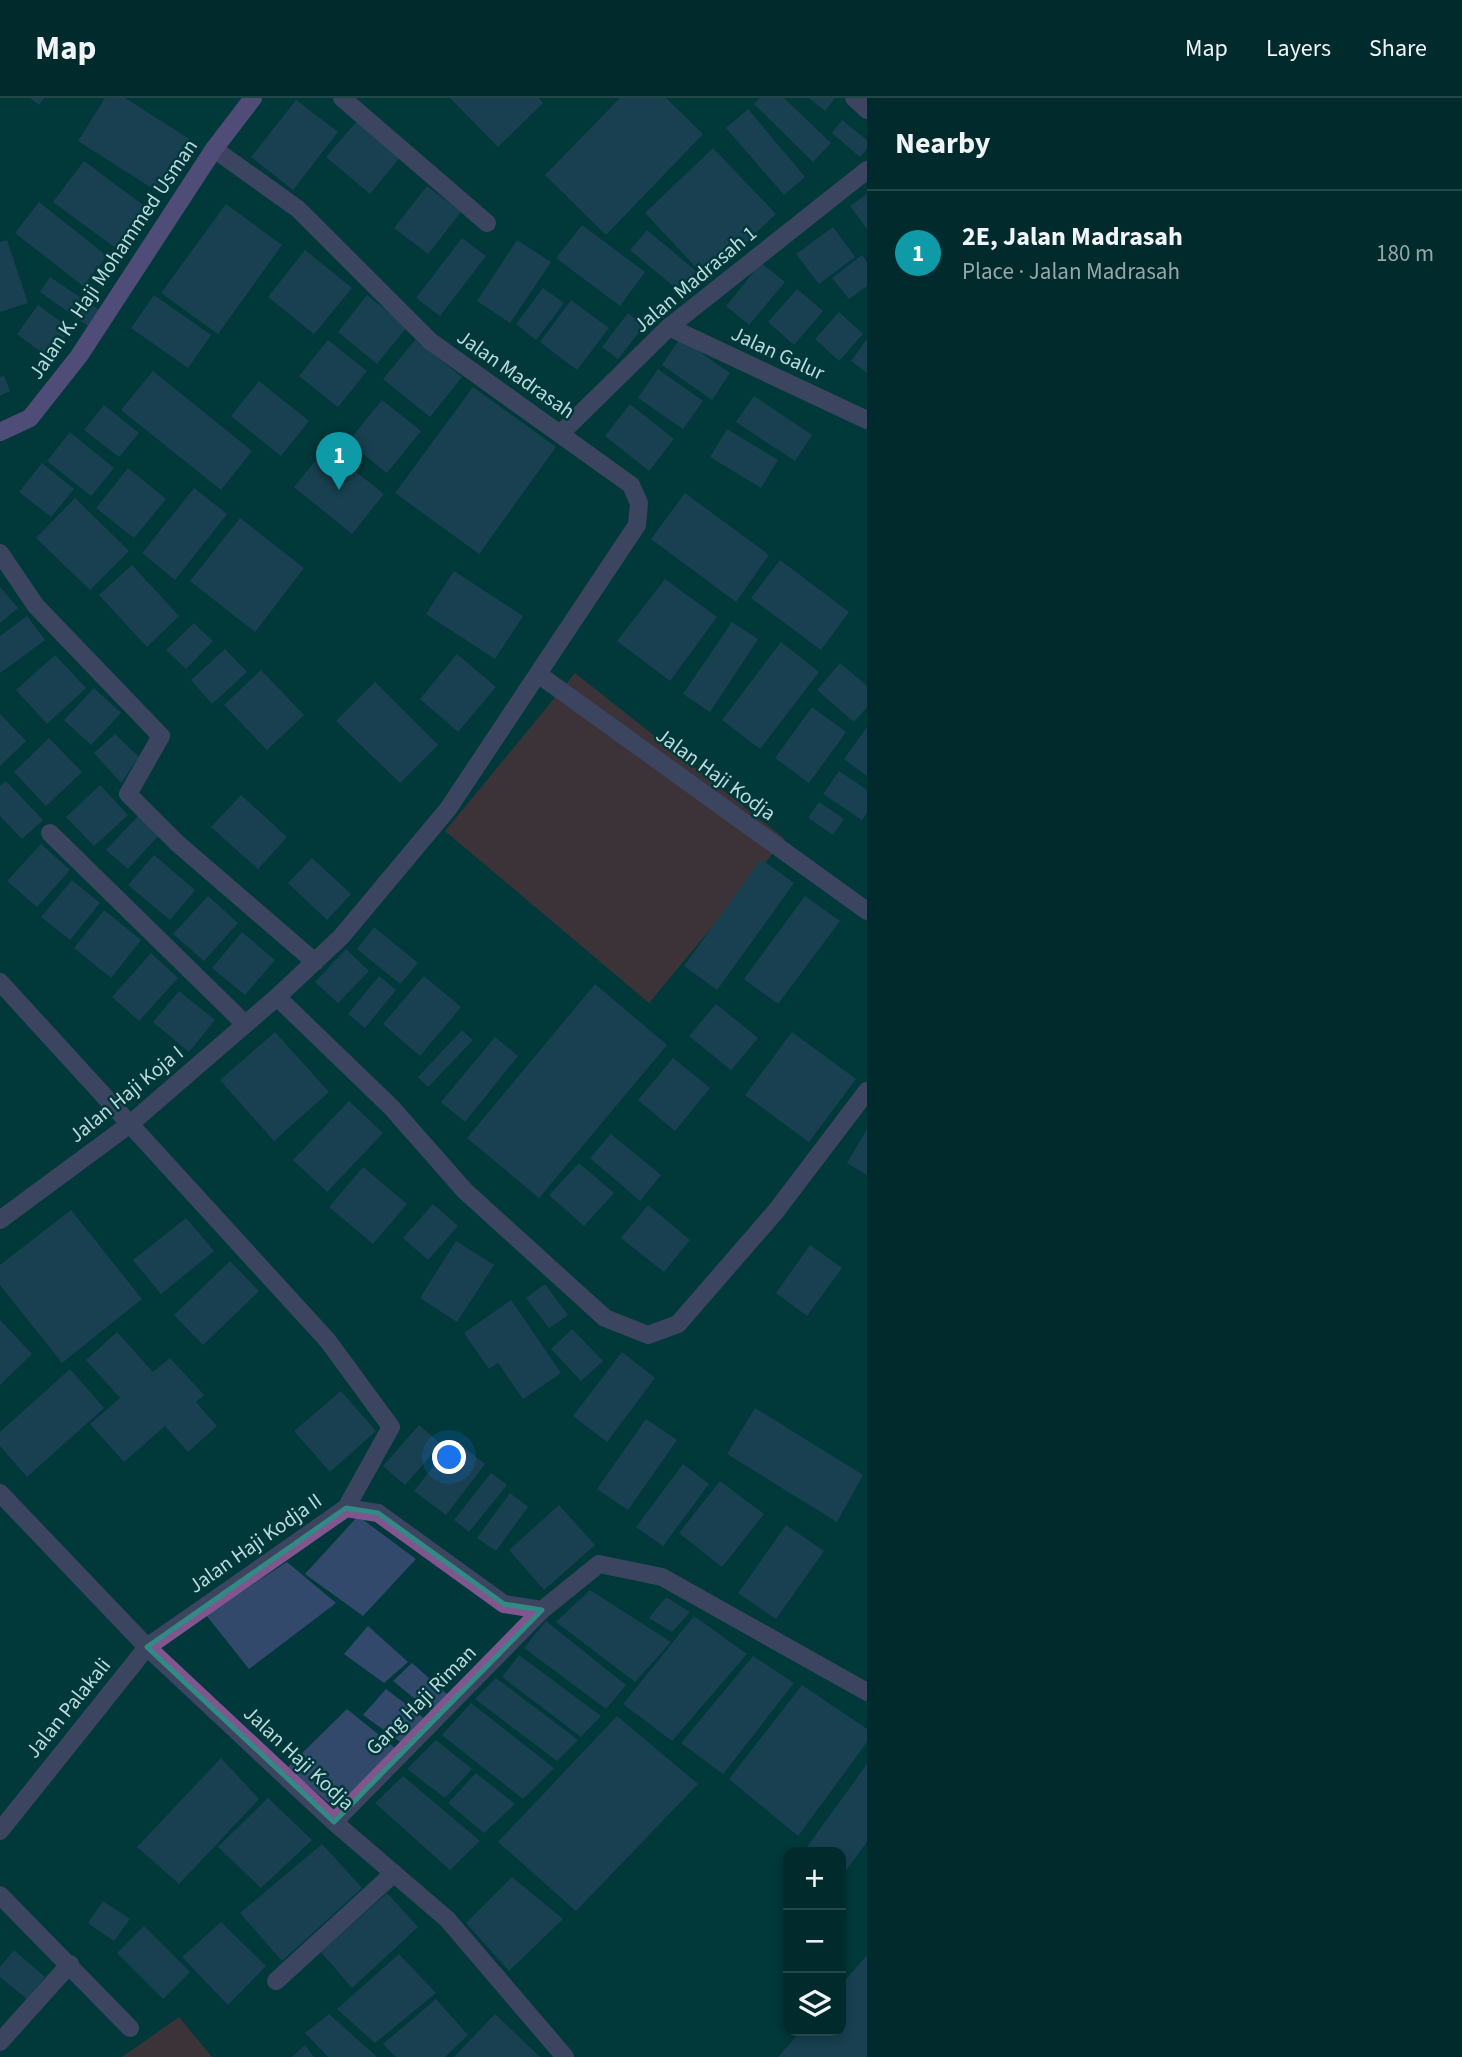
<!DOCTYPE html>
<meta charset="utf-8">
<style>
:root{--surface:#012a2c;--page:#0b3234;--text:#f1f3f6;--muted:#96a7a9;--line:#234648;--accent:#1a73e8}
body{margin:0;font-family:"Source Sans 3",sans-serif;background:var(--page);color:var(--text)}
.controls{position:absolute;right:21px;bottom:21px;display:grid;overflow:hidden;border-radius:14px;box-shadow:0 4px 10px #0003}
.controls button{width:63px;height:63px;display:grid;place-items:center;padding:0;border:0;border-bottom:2px solid var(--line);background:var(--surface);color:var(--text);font:35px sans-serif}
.you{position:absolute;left:450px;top:1360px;width:24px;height:24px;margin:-18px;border:5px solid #fff;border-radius:50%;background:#1a73e8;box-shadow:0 0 0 10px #1a73e833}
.badge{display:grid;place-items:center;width:46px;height:46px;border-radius:50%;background:var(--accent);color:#fff;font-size:23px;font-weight:700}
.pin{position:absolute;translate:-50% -58px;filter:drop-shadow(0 2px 4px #0008)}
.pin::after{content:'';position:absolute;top:37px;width:24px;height:21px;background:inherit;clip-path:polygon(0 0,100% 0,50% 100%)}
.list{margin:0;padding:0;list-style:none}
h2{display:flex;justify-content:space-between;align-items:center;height:91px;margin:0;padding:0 28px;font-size:30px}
h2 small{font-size:23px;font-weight:400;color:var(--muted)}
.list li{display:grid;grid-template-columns:46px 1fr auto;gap:21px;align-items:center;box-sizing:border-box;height:126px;padding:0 28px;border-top:2px solid var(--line)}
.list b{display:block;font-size:26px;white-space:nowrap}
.list p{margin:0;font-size:23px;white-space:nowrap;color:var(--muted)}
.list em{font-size:23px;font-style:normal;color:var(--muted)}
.icon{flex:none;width:38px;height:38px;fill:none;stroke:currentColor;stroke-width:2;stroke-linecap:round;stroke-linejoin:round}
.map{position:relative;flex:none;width:867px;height:1959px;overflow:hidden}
header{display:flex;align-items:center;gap:42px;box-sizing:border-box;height:98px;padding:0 35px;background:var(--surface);border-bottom:2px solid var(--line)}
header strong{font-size:33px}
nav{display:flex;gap:38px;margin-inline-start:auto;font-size:24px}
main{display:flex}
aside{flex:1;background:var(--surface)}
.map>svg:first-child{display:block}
.green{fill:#802d33}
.building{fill:#33496c}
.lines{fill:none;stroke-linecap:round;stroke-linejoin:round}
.street{stroke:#81558d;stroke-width:18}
.secondary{stroke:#ae66c0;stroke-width:18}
.marked{fill:none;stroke:#318a84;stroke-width:5;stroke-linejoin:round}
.labels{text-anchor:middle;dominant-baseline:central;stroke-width:5;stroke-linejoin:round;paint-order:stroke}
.street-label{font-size:21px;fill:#bbdadb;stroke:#01383b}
</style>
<header>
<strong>Map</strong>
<nav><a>Map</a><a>Layers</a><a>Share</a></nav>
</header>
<main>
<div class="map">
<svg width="867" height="1959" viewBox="0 0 867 1959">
<rect width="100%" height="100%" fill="#01383b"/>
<!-- green -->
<path class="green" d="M 575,575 L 785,741 L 649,905 L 445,733 Z
M 179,1919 L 212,1959 L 122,1959 Z"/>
<!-- building -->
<path class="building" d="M 30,0 L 44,0 L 39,7 Z
M 105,0 L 125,0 L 191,42 L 158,94 L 78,43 Z
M 450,0 L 539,0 L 543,5 L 498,49 Z
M 620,0 L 666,0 L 703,36 L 606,137 L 545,77 Z
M 760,0 L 784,0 L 831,45 L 813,64 L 754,6 Z
M 809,0 L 835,0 L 825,13 Z
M 296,2 L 338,34 L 293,92 L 251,59 Z
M 748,11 L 805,79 L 784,97 L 726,30 Z
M 842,22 L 867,42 L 867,51 L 860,59 L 832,35 Z
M 357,23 L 400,59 L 370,96 L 326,59 Z
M 713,50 L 776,116 L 707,181 L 645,115 Z
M 84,63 L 151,113 L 121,154 L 53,104 Z
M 427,88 L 461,114 L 428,156 L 394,130 Z
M 867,96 L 867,131 L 850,108 Z
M 39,104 L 107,158 L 83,188 L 15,135 Z
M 226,106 L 282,147 L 218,236 L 161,195 Z
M 582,127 L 645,174 L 620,208 L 556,160 Z
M 833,129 L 855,159 L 819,186 L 796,156 Z
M 647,132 L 696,173 L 679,193 L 630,152 Z
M 462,140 L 486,158 L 440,218 L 416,200 Z
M 7,142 L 28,205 L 0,214 L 0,144 Z
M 517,142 L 551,164 L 510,225 L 477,203 Z
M 305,152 L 352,190 L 314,236 L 268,199 Z
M 862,157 L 867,164 L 867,188 L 849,201 L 832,180 Z
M 761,165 L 785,184 L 749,227 L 726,208 Z
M 50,179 L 99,212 L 88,228 L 40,194 Z
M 543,190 L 564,205 L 536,242 L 516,226 Z
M 797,191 L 823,213 L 794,247 L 768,224 Z
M 154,197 L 211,237 L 188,270 L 131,230 Z
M 367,197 L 407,229 L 377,266 L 338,234 Z
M 571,202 L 609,230 L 577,272 L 540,244 Z
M 38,207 L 71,231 L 49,260 L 17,236 Z
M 839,214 L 863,236 L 839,263 L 815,241 Z
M 628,215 L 644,228 L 618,261 L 602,249 Z
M 680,240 L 730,275 L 712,302 L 662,267 Z
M 867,241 L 867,275 L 851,263 Z
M 328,242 L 367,273 L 338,309 L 299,278 Z
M 415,242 L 462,279 L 430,319 L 383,281 Z
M 658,271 L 703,303 L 683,331 L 638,300 Z
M 153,273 L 252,353 L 221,392 L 121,312 Z
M 4,278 L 10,293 L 0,298 L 0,279 Z
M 259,283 L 309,323 L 281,358 L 231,318 Z
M 473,289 L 556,349 L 479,456 L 395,395 Z
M 754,298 L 812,337 L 795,363 L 736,324 Z
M 382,302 L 421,333 L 387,375 L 348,344 Z
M 630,306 L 674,341 L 649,373 L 605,338 Z
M 104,307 L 139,335 L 119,359 L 84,332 Z
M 727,331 L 778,362 L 761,390 L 710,359 Z
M 70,334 L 114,370 L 91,398 L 47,363 Z
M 326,350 L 384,396 L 352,436 L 294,389 Z
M 42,365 L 74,391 L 51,419 L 19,394 Z
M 128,370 L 166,401 L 134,440 L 96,410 Z
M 194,390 L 227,416 L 175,482 L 142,455 Z
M 685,395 L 769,457 L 736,504 L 651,441 Z
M 75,400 L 129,453 L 90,492 L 36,440 Z
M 240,420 L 304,470 L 255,534 L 190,483 Z
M 780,462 L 849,514 L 821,552 L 751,500 Z
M 132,467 L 179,518 L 147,549 L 99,497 Z
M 454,473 L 523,518 L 495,561 L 426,516 Z
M 665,481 L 717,519 L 670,583 L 617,543 Z
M 0,489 L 18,510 L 0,525 Z
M 27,518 L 45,542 L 0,575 L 0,538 Z
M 732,524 L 758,541 L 710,614 L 683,596 Z
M 194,525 L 213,543 L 186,571 L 166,552 Z
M 781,544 L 819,574 L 760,651 L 722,622 Z
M 225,551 L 247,574 L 212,606 L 191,582 Z
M 457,556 L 496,589 L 458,634 L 420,601 Z
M 55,557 L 86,590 L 47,626 L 16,592 Z
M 840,565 L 867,588 L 867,609 L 854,624 L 817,592 Z
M 261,572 L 304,617 L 267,652 L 224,607 Z
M 375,584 L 438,647 L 400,685 L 336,623 Z
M 94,590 L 121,615 L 91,647 L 64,622 Z
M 812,609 L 846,634 L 809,685 L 775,660 Z
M 0,616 L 26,643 L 0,668 Z
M 867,629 L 867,678 L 844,661 Z
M 115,636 L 139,659 L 121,685 L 94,655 Z
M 49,640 L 82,674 L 46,708 L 14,674 Z
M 839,673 L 867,692 L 867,715 L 862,722 L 823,696 Z
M 6,683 L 43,722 L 22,741 L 0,718 L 0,688 Z
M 100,687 L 128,717 L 94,748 L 66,719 Z
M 241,697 L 287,739 L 258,771 L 211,729 Z
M 819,704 L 844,721 L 833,737 L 808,720 Z
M 138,718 L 159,737 L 128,771 L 106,752 Z
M 41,746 L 70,772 L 37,809 L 7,783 Z
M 154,757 L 195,792 L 170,822 L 128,787 Z
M 312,760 L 351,796 L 327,822 L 288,785 Z
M 761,761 L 794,785 L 717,892 L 684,868 Z
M 72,782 L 100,805 L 70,842 L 41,819 Z
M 208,798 L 238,825 L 204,863 L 173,836 Z
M 805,798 L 840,823 L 778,906 L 744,881 Z
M 104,812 L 141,842 L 111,880 L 74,850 Z
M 374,829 L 418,865 L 400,886 L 357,851 Z
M 242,834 L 275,862 L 245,897 L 212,870 Z
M 346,851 L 369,873 L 338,905 L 315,884 Z
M 151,855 L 178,880 L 139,923 L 112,899 Z
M 379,878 L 396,892 L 365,930 L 348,916 Z
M 424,878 L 461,909 L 420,958 L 383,926 Z
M 595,886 L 667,947 L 539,1100 L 467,1040 Z
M 179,893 L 215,922 L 189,954 L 153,924 Z
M 716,906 L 758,940 L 731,972 L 689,938 Z
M 462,932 L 473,942 L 428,989 L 418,979 Z
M 275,934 L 329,994 L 274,1043 L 220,982 Z
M 792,934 L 856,981 L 809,1044 L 745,997 Z
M 495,939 L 518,958 L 465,1024 L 441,1004 Z
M 673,960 L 710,990 L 675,1033 L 638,1002 Z
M 349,1003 L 383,1035 L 327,1094 L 293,1062 Z
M 867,1031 L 867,1077 L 847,1065 Z
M 611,1036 L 661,1077 L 640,1103 L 590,1060 Z
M 579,1065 L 614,1095 L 584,1128 L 549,1097 Z
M 363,1069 L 407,1106 L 373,1146 L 329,1109 Z
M 433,1106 L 458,1128 L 428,1162 L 403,1140 Z
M 648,1107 L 690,1142 L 664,1174 L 621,1140 Z
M 71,1112 L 142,1201 L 62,1265 L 0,1187 L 0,1167 Z
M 186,1120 L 214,1153 L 161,1196 L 133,1162 Z
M 456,1143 L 494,1167 L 457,1224 L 420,1200 Z
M 810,1147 L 842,1170 L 807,1218 L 776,1195 Z
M 230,1163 L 259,1193 L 203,1247 L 174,1217 Z
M 545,1186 L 568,1217 L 549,1230 L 526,1200 Z
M 511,1202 L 561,1275 L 523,1301 L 498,1265 L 489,1271 L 464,1235 Z
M 0,1222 L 32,1256 L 0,1287 Z
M 572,1231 L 603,1263 L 581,1283 L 551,1251 Z
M 117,1234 L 153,1274 L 170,1260 L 204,1297 L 196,1304 L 217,1328 L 188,1354 L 165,1328 L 124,1364 L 90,1326 L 120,1300 L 86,1262 Z
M 622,1254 L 655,1280 L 607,1344 L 573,1318 Z
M 70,1271 L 104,1310 L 27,1379 L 0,1348 L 0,1334 Z
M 341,1293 L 376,1333 L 330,1374 L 294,1333 Z
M 755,1310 L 863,1377 L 837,1424 L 727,1356 Z
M 646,1321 L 677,1342 L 628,1412 L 597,1391 Z
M 419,1327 L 441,1346 L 405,1387 L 383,1368 Z
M 454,1342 L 485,1366 L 446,1417 L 414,1393 Z
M 683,1366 L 709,1386 L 663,1448 L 636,1429 Z
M 491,1375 L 507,1387 L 469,1434 L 454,1422 Z
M 720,1383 L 764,1416 L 722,1469 L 679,1435 Z
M 510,1395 L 528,1409 L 496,1453 L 477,1440 Z
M 559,1407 L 595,1447 L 544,1492 L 509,1452 Z
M 358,1418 L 416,1461 L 363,1518 L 305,1476 Z
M 786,1427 L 824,1453 L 776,1521 L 738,1495 Z
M 287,1464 L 336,1505 L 249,1571 L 206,1517 Z
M 590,1492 L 671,1544 L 635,1584 L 556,1524 Z
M 666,1499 L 690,1514 L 672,1534 L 649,1520 Z
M 694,1518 L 747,1556 L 672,1643 L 623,1606 Z
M 546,1523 L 626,1587 L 606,1611 L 524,1550 Z
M 368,1528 L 408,1564 L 384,1585 L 344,1556 Z
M 519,1557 L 601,1618 L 581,1639 L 502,1579 Z
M 753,1558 L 794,1585 L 723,1676 L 681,1645 Z
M 412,1565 L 448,1597 L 431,1614 L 393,1583 Z
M 496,1580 L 578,1642 L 557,1663 L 475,1601 Z
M 802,1587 L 867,1631 L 867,1644 L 798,1738 L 729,1681 Z
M 386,1591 L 425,1621 L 403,1646 L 363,1617 Z
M 471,1605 L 554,1670 L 523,1701 L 442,1637 Z
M 347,1611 L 395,1650 L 335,1710 L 287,1670 Z
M 617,1618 L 698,1686 L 576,1813 L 498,1744 Z
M 436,1642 L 472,1671 L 445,1700 L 407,1671 Z
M 221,1660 L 259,1701 L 179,1786 L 137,1749 Z
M 867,1666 L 867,1744 L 844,1775 L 841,1772 L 841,1754 L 815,1754 L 807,1749 Z
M 476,1675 L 515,1706 L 484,1735 L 448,1705 Z
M 403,1678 L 480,1743 L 450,1772 L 375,1705 Z
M 268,1700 L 312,1742 L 261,1790 L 218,1749 Z
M 322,1746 L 362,1790 L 282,1863 L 240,1815 Z
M 512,1779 L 563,1821 L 509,1873 L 466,1825 Z
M 387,1795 L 418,1829 L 352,1890 L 321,1854 Z
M 103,1803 L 130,1821 L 114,1843 L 88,1825 Z
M 221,1824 L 266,1868 L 228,1907 L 182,1859 Z
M 144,1828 L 190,1874 L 163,1901 L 117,1855 Z
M 14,1852 L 45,1879 L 27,1901 L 0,1879 L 0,1869 Z
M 399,1856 L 436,1895 L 375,1945 L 337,1911 Z
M 867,1857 L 867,1959 L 778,1959 L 801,1933 L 841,1933 L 841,1887 Z
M 436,1901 L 468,1937 L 445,1959 L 396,1959 L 383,1946 Z
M 329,1916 L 377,1959 L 328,1959 L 305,1935 Z
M 495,1916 L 540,1959 L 454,1959 Z
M 305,1947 L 314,1959 L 292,1959 Z"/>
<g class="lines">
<!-- street -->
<path class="street" d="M 342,0 L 487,125
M 854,0 L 867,12
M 669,229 L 867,322
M 560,336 L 669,229 L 867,72
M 0,455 L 36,508 L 161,638 L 128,696 L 177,745 L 315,864
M 538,576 L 867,813
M 50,735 L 245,926
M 0,884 L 328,1243 L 391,1329 L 346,1410
M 277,899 L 391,1009 L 465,1093 L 605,1220 L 648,1237 L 678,1226 L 776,1113 L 867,993
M 0,1122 L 130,1026 L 277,899 L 341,839 L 448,711 L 637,427 L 639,405 L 631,387 L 430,243 L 298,111 L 214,51
M 0,1395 L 147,1549 L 334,1724 L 447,1821 L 565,1959
M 334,1724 L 542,1512
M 0,1733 L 147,1549 L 346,1410 L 378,1415 L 504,1506 L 542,1512 L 599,1466 L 662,1479 L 867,1594
M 0,1797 L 130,1930
M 276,1883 L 394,1775
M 0,1944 L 70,1866"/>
<!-- secondary -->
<path class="secondary" d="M 0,334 L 30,320 L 79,258 L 214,51 L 253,0"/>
</g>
<!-- marked area -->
<path d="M0 0H867V1959H0ZM 346,1410 L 378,1415 L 504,1506 L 542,1512 L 334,1724 L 147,1549 Z" fill="#01383b" fill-opacity=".55" fill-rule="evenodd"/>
<path class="marked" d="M 346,1410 L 378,1415 L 504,1506 L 542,1512 L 334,1724 L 147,1549 Z"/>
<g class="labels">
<!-- street labels -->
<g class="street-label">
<text transform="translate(113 161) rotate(-56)">Jalan K. Haji Mohammed Usman</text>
<text transform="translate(695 181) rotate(-40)">Jalan Madrasah 1</text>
<text transform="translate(778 255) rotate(25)">Jalan Galur</text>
<text transform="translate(516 276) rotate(35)">Jalan Madrasah</text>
<text transform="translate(716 676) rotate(36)">Jalan Haji Kodja</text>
<text transform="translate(126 996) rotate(-39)">Jalan Haji Koja I</text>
<text transform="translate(255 1445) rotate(-35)">Jalan Haji Kodja II</text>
<text transform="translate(421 1602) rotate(-45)">Gang Haji Riman</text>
<text transform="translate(68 1610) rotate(-51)">Jalan Palakali</text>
<text transform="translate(299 1660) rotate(43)">Jalan Haji Kodja</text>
</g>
</g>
</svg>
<div class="controls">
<button>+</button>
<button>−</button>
<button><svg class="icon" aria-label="layers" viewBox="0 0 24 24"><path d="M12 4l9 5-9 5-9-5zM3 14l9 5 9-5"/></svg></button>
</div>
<div class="you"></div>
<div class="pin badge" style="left:339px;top:392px;background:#0f9aa8">1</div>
</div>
<aside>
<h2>Nearby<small></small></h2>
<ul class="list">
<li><span class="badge" style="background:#0f9aa8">1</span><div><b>2E, Jalan Madrasah</b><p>Place · Jalan Madrasah</p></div><em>180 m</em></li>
</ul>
</aside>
</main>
